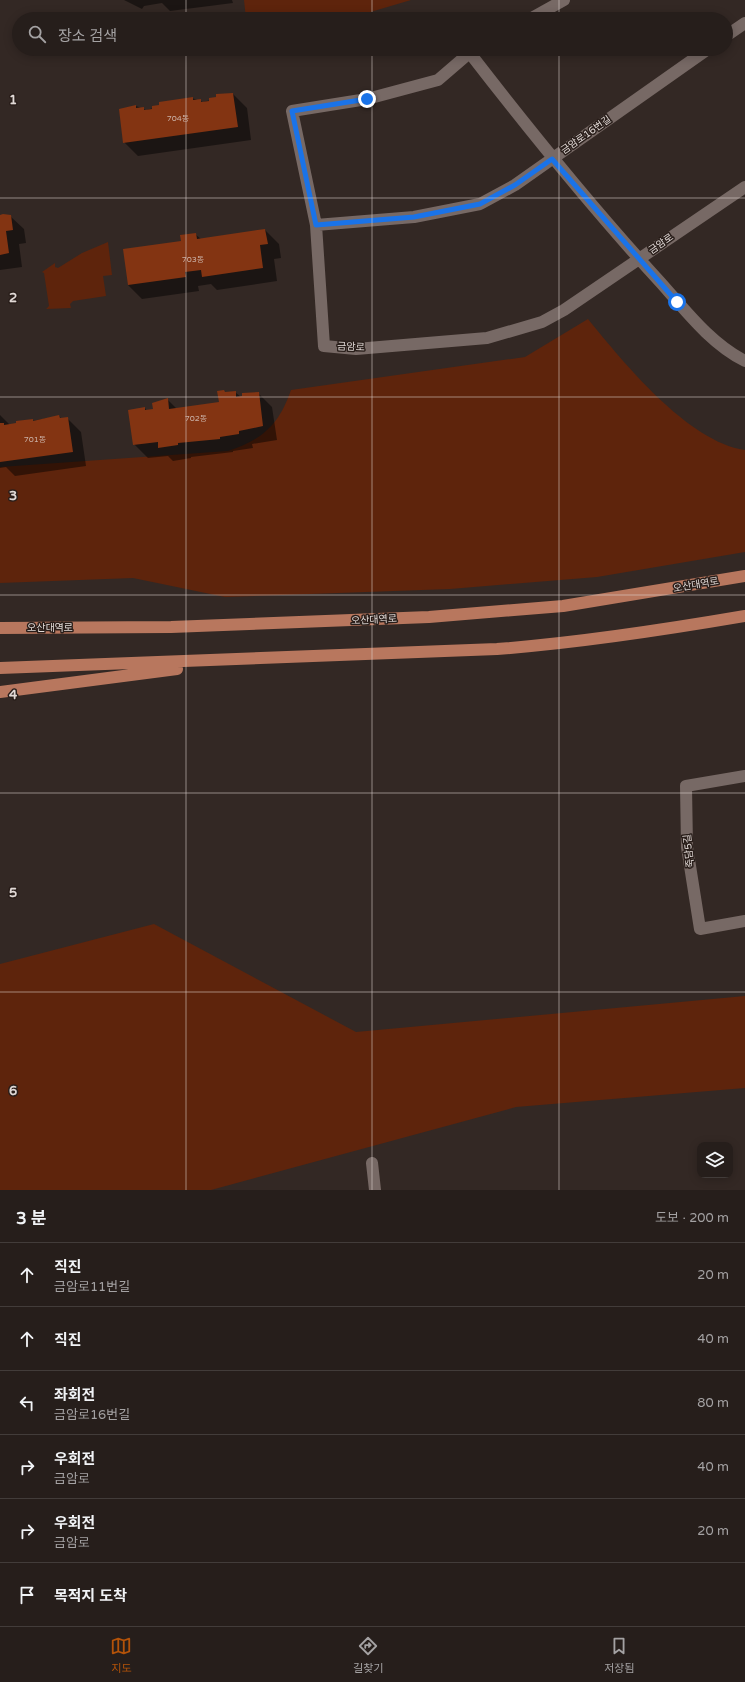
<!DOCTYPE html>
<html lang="ko">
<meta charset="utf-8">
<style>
:root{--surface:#261e1b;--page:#2e2724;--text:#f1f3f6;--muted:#a4a2a3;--line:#423c3a;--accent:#b45309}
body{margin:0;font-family:"Varela Round","Noto Sans KR",sans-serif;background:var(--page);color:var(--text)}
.controls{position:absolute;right:12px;bottom:12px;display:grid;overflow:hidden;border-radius:8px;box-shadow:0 2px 10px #0003}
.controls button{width:36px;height:36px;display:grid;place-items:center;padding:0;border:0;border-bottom:1px solid var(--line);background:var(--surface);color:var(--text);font:20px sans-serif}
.stop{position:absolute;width:12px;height:12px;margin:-9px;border:3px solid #1a73e8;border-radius:50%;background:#fff}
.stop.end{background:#1a73e8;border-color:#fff;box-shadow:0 1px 4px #0008}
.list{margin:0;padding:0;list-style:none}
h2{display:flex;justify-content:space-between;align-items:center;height:52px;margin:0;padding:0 16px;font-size:17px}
h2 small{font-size:13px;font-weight:400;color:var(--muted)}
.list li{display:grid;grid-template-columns:26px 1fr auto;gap:12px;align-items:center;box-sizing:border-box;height:64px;padding:0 16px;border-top:1px solid var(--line)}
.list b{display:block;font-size:15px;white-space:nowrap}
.list p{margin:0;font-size:13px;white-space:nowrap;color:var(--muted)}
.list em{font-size:13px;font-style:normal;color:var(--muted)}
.icon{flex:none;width:22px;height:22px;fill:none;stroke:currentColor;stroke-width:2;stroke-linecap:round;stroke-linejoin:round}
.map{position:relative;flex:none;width:745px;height:1190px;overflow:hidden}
.search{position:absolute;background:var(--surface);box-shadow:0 2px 10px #0003;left:12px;right:12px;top:12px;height:44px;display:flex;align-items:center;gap:10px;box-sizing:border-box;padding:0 14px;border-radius:22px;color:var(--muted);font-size:15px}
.sheet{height:436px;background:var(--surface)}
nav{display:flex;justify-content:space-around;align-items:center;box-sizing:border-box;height:56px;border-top:1px solid var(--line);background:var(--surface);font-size:11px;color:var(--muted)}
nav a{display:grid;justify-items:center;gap:2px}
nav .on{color:var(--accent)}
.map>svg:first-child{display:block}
.green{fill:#5e240c}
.shadow{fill:#0007}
.building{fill:#833412}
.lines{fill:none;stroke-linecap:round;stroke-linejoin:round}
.minor{stroke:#776965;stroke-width:12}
.major{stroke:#b8775e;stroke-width:12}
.route{stroke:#1a73e8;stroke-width:5}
.grid{fill:none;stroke:#e1d9d6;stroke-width:1;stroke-opacity:0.55}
.labels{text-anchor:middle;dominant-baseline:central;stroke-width:3;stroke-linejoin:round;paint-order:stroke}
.number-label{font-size:8px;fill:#cab0a5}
.street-label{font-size:10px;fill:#e1d9d6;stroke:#291e1a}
.grid-label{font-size:13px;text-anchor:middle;font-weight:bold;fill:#e1d9d6;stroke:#291e1a;stroke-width:3;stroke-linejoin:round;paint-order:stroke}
</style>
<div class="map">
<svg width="745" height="1190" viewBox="0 0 745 1190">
<rect width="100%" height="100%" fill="#332824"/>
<!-- green -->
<path class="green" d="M 244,0 L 411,0 L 347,19 L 246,19 Z
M 108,242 L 112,275 L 103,276 L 106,296 L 73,301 L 70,304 L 71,308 L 46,309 L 49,306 L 44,273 L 42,272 L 55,263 L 55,267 L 58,268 L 82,253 Z
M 588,319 C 623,362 688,442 745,450 L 745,552 L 597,577 L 450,589 L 225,597 L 133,578 L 0,583 L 0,467 L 228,451 C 262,440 279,425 291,390 L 525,357 Z
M 154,924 L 356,1032 L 745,996 L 745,1088 L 516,1107 L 211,1190 L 0,1190 L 0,964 Z"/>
<!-- shadow -->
<path class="shadow" d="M 124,0 L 232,0 L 233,3 L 170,11 L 162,3 L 144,6 L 142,9 Z
M 233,94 L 247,108 L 251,140 L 138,156 L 124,142 L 136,106 L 146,110 L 192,98 L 203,102 Z
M 10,216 L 24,229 L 26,243 L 19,244 L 22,267 L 0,270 L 0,217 Z
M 265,230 L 279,244 L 281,258 L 274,259 L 277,281 L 217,290 L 211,284 L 198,286 L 199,291 L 142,299 L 128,285 L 182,242 L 195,234 L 201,239 Z
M 235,392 L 241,397 L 258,393 L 272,407 L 277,440 L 252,444 L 253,448 L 233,451 L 233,452 L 191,457 L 191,458 L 173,461 L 168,456 L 148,458 L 134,444 L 145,408 L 147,411 L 154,410 L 167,399 L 177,409 L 220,403 Z
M 0,415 L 10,425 L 59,416 L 62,419 L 67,418 L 81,432 L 86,466 L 15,476 L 6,467 L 0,468 Z"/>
<!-- building -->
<path class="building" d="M 233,93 L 238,127 L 123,143 L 119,109 L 136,105 L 136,108 L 144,107 L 144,110 L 152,109 L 152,106 L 159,105 L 159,102 L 193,97 L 193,100 L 201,99 L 201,102 L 209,101 L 209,98 L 216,97 L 216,94 Z
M 3,214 L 11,215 L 13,230 L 6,231 L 9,253 L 0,255 L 0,215 Z
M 265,229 L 268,244 L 260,245 L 263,268 L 202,277 L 201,270 L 185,272 L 186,277 L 128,285 L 123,249 L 181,241 L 180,235 L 196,233 L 197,239 Z
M 224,390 L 225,392 L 236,391 L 236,397 L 242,396 L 242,393 L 259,392 L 263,426 L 239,431 L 239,434 L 220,437 L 220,439 L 178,443 L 178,445 L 158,448 L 158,442 L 133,445 L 128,410 L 145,407 L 145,410 L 153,409 L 152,403 L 168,398 L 169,409 L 219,402 L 217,391 Z
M 59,415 L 60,418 L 68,417 L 73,452 L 0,462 L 0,423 L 4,423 L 4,425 L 16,423 L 16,421 L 33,419 L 33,421 Z"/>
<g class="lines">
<!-- minor -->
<path class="minor" d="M 530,19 L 564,0
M 726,36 L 745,23
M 474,49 L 438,80 L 367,99 L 292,111 L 316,225 L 324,346 L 356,349 L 487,338 L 542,322 L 564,310 L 745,187
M 469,52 C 530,131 593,209 661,283 C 686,311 711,344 745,361
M 316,225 L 414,217 L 480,204 L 515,185 L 708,49
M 745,776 L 686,786 L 687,847 L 700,929 L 745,921
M 372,1163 L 375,1190"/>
<!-- major -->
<path class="major" d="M 0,628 L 171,627 L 429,617 L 563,606 L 745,576
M 0,668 L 497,649 C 580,643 663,630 745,616
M 0,692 L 177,669"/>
</g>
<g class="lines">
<!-- route -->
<path class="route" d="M 367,99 L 292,111 L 316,225 L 414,217 L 480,204 L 515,185 L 552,159 L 677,302"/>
</g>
<!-- grid -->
<path class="grid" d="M 186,0 L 186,19M 372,0 L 372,19M 559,0 L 559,19M 186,49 L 186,1190M 372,49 L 372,1190M 559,49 L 559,1190M 0,198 L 745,198M 0,397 L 745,397M 0,595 L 745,595M 0,793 L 745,793M 0,992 L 745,992"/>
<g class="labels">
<!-- number labels -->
<g class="number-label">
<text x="178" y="118">704동</text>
<text x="193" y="259">703동</text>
<text x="196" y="418">702동</text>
<text x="35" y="439">701동</text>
</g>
<!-- street labels -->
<g class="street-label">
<text transform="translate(586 135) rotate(-35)">금암로16번길</text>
<text transform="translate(661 244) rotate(-35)">금암로</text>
<text transform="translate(351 347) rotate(2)">금암로</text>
<text transform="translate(696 585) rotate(-10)">오산대역로</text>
<text transform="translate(374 620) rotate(-3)">오산대역로</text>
<text x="50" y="628">오산대역로</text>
<text transform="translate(689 851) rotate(-96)">죽담5길</text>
</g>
</g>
<g class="grid-label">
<text x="13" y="104">1</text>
<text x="13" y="302">2</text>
<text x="13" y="500">3</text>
<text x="13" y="699">4</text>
<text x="13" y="897">5</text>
<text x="13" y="1095">6</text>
</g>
</svg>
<div class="controls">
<button><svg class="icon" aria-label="layers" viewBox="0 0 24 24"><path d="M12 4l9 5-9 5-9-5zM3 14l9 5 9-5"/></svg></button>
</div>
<div class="stop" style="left:677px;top:302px"></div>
<div class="stop end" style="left:367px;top:99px"></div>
<div class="search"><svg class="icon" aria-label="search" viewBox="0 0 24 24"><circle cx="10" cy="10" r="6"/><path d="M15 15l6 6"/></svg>장소 검색</div>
</div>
<section class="sheet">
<h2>3 분<small>도보 · 200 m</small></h2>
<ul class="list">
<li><svg class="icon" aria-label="ahead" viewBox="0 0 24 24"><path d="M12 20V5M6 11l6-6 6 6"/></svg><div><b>직진</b><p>금암로11번길</p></div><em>20 m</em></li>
<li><svg class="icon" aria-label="ahead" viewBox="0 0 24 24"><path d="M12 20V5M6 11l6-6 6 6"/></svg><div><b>직진</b></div><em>40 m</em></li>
<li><svg class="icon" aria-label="left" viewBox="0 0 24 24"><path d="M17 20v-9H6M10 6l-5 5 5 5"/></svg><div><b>좌회전</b><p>금암로16번길</p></div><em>80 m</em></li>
<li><svg class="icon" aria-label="right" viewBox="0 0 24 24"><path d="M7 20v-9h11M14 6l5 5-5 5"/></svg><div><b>우회전</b><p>금암로</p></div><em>40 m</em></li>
<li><svg class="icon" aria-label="right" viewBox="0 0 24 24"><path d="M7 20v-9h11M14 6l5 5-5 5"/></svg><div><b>우회전</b><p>금암로</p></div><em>20 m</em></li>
<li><svg class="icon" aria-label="arrive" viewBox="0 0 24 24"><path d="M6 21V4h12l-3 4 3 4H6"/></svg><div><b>목적지 도착</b></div></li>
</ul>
</section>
<nav>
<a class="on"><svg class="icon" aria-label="map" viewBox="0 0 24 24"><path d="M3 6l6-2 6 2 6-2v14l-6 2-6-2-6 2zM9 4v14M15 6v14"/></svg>지도</a>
<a><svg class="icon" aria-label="directions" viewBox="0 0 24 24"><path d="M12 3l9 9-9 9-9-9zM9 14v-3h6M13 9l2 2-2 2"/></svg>길찾기</a>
<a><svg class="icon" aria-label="saved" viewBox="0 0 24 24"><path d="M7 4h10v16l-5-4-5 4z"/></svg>저장됨</a>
</nav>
